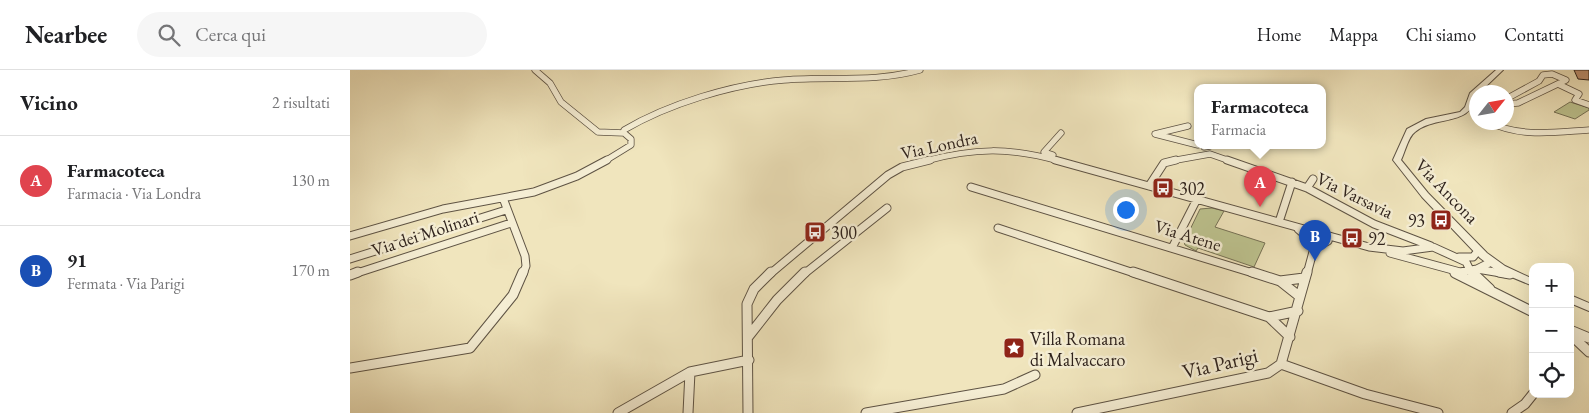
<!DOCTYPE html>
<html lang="it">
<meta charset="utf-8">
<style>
:root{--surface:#fff;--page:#f6f6f6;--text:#202124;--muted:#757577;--line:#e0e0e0;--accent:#b45309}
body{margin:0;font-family:"EB Garamond",serif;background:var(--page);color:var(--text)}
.controls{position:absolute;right:15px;bottom:15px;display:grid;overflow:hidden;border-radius:10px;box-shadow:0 5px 20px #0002}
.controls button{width:45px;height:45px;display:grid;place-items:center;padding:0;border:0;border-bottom:1px solid var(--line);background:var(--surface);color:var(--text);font:25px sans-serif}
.compass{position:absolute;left:1119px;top:15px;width:45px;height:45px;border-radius:50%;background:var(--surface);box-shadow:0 5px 20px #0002;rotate:59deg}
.you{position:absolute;left:775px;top:139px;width:18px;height:18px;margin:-12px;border:4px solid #fff;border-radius:50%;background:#1a73e8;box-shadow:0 0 0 8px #1a73e833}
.badge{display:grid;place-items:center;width:32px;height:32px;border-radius:50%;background:var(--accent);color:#fff;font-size:16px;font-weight:700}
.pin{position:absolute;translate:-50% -41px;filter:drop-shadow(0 1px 2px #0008)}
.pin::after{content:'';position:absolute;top:26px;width:18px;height:15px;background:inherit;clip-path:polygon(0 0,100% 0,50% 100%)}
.popup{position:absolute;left:844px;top:14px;width:132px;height:65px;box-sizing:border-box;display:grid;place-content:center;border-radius:10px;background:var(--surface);filter:drop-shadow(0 1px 4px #0005);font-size:16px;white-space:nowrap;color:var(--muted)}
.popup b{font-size:19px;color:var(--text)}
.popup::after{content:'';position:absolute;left:50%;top:100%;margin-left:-10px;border:10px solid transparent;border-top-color:var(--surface)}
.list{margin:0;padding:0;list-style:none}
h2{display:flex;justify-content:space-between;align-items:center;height:65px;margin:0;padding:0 20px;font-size:21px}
h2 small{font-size:16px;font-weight:400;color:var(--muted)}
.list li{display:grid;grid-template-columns:32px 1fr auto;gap:15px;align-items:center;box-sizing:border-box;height:90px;padding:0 20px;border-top:1px solid var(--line)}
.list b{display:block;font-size:19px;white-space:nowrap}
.list p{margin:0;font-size:16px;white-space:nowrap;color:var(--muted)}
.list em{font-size:16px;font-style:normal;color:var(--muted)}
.icon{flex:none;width:28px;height:28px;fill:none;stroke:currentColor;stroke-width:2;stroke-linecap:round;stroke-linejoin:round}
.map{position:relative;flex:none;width:1239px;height:343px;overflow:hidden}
header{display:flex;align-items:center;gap:30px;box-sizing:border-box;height:70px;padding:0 25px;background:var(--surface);border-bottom:1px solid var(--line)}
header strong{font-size:24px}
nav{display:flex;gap:28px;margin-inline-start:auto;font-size:18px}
.search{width:350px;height:45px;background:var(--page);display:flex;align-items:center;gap:12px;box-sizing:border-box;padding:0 18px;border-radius:28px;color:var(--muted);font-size:19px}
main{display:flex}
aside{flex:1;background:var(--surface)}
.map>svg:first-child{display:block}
.green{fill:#bdc38f;stroke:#767256}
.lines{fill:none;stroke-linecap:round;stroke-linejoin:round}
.minor-far2-casing{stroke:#5e5344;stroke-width:7}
.minor-far1-casing{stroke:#5e5344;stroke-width:9}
.minor-casing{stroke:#5e5344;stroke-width:11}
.tertiary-casing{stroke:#5e5344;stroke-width:2}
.minor-far2{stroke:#f5eed4;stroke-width:5.5}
.minor-far1{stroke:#f5eed4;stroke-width:7}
.minor{stroke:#f5eed4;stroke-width:9}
.tertiary{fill:#f5eed4;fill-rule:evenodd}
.wall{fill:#bf9272;stroke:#2e221c}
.labels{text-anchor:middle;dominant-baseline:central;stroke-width:5;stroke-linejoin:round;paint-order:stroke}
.street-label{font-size:18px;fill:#2e221c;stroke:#f5eed4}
.poi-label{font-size:18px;fill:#2e221c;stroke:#f5eed4;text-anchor:start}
.near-street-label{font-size:21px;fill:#2e221c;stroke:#f5eed4}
</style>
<header>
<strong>Nearbee</strong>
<div class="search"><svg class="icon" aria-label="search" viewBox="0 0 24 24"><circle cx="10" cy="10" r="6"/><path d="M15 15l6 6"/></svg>Cerca qui</div>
<nav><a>Home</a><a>Mappa</a><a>Chi siamo</a><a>Contatti</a></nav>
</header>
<main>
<aside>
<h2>Vicino<small>2 risultati</small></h2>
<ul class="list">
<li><span class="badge" style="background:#e0444e">A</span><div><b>Farmacoteca</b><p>Farmacia · Via Londra</p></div><em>130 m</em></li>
<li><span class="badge" style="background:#1a4fb4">B</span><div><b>91</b><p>Fermata · Via Parigi</p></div><em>170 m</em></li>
</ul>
</aside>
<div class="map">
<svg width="1239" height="343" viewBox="0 0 1239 343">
<rect width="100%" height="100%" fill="#f0e5bd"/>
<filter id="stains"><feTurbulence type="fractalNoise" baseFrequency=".004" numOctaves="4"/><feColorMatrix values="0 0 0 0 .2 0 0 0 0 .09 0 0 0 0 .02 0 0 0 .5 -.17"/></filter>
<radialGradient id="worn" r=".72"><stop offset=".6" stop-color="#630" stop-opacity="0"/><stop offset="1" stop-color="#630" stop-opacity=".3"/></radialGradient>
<!-- green -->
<path class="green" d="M 1220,32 L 1239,38 L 1239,40 L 1225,49 L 1204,42 Z
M 862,138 L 874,141 L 865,157 L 915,173 L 904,197 L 848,178 L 846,181 L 835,175 L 834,172 L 850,139 Z"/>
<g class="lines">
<!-- minor-far2 casing -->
<g class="minor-far2-casing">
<path id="minor-far2" d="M 185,0 L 200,13 L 211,32 L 248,62 L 274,63
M 1208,14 L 1229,24 L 1225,30 L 1239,35
M 1156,29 L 1189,11 L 1193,5 L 1202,4 L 1216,10 L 1168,33 L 1156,34
M 1139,52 C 1170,68 1206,62 1239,60
M 838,56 L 805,64 L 848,75
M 854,77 L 860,76
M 703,85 L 694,82 L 711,63
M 255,91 L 281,75 L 281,69 L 274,63 L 274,60 C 318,34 383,14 434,10 C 480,6 524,13 570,0
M 575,91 C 624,78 660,77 709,91
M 821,91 L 860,84 L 880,91"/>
</g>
<!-- minor-far1 casing -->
<g class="minor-far1-casing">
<path id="minor-far1" d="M 705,90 L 1019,177 L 1053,181 L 1083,177 L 1116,192 L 1122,204
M 877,90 L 957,118 L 1024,154 L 1081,176
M 799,116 L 814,93 L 826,90
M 621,117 L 906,204
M 957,118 L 963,109
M 153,128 L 175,186 L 176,196 L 173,204
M 929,152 L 942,112
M 648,158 L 787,204
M 948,159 L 962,171 L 964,178
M 0,166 L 93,139 L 184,122 L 227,106 L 257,90
M 822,178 L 847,129
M 964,178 L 978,171 L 972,163
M 1040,183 L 1110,202 L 1127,199 L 1141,192
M 1109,187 L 1123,187 L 1128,181
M 0,189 L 156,140
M 1127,199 L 1157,204
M 4,204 L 161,153
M 420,204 L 538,105 L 552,97 L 580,90
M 454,204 L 537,138
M 957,204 L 964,178"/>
</g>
<!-- minor casing -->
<g class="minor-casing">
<path id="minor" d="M 783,202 L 919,247 L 940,267
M 902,202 L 930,211 L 949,226
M 1122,202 L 1140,219
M 1149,202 L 1160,204
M 1105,203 L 1183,242
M 0,205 L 8,202
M 930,211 L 954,208
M 919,247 L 948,241
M 1220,260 L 1239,268
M 1220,264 L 1239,282
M 398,267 L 427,230 L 455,202
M 931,294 L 1015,324 L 1088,343
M 0,298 L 120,278 L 163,225 L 173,202
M 268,343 L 340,302 L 399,290
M 338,343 L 340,302
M 398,343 L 397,234 L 404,219 L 421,202
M 516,343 L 654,319 L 685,305
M 727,343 L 918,303 L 931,294 L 957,202
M 1162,343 L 1175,334 L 1183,324"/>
</g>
<!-- tertiary casing -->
<g class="tertiary-casing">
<path id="tertiary" d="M 1146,0 L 1153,0 L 1130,22 L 1126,22 C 1124,58 1087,44 1065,62 C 1058,67 1055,82 1051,90 L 1078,123 L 1137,183 L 1155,196 L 1183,209 L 1183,216 L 1147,201 L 1130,188 L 1072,127 L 1043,90 L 1057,59 L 1076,49 L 1110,42 L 1115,37 L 1120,23 Z
M 1220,225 L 1239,233 L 1239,241 L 1220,233 Z"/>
</g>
<!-- minor-far2 -->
<use href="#minor-far2" class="minor-far2"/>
<!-- minor-far1 -->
<use href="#minor-far1" class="minor-far1"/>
<!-- minor -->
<use href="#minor" class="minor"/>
<!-- tertiary -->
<use href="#tertiary" class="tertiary"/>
</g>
<!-- wall -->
<path class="wall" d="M 1224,0 L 1239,0 L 1239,10 L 1228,9 Z"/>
<!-- icons -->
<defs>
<g id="bus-square" transform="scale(1.125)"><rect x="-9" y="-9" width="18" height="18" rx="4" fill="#8f2418" stroke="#f5eed4"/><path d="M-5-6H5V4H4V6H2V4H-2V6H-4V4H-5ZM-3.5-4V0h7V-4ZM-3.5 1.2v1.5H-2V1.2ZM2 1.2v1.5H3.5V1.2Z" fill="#fff"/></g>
<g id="sight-square" transform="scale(1.125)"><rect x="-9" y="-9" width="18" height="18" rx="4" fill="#8f2418" stroke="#f5eed4"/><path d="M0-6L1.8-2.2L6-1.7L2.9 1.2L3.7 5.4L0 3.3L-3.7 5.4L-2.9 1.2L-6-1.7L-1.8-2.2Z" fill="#fff"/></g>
</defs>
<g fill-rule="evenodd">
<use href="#bus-square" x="813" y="118"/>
<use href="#bus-square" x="1091" y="150"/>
<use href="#bus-square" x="465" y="162"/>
<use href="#bus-square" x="1002" y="168"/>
<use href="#sight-square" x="664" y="278"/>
</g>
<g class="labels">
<!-- street labels -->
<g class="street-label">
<text transform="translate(589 75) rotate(-12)">Via Londra</text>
<text transform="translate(1097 121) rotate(46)">Via Ancona</text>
<text transform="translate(1005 125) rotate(26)">Via Varsavia</text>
<text transform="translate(75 163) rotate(-18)">Via dei Molinari</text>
<text transform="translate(838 165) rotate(17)">Via Atene</text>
</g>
<!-- poi labels -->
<g class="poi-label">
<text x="829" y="118">302</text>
<text x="1075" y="150" text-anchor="end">93</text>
<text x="481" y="162">300</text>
<text x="1018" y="168">92</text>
<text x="680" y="268">Villa Romana<tspan x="680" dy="21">di Malvaccaro</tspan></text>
</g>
<!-- near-street labels -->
<g class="near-street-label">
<text transform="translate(870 293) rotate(-13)">Via Parigi</text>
</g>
</g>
<rect width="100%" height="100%" filter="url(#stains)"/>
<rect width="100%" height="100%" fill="url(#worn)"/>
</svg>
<div class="controls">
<button>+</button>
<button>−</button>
<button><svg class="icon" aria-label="locate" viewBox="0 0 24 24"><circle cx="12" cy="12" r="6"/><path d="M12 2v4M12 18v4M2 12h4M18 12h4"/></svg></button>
</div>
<svg class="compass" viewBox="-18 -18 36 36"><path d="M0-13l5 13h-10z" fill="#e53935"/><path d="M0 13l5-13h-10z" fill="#757577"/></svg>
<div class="you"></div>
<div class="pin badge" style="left:910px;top:137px;background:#e0444e">A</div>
<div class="popup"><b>Farmacoteca</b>Farmacia</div>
<div class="pin badge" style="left:965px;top:191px;background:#1a4fb4">B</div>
</div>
</main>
